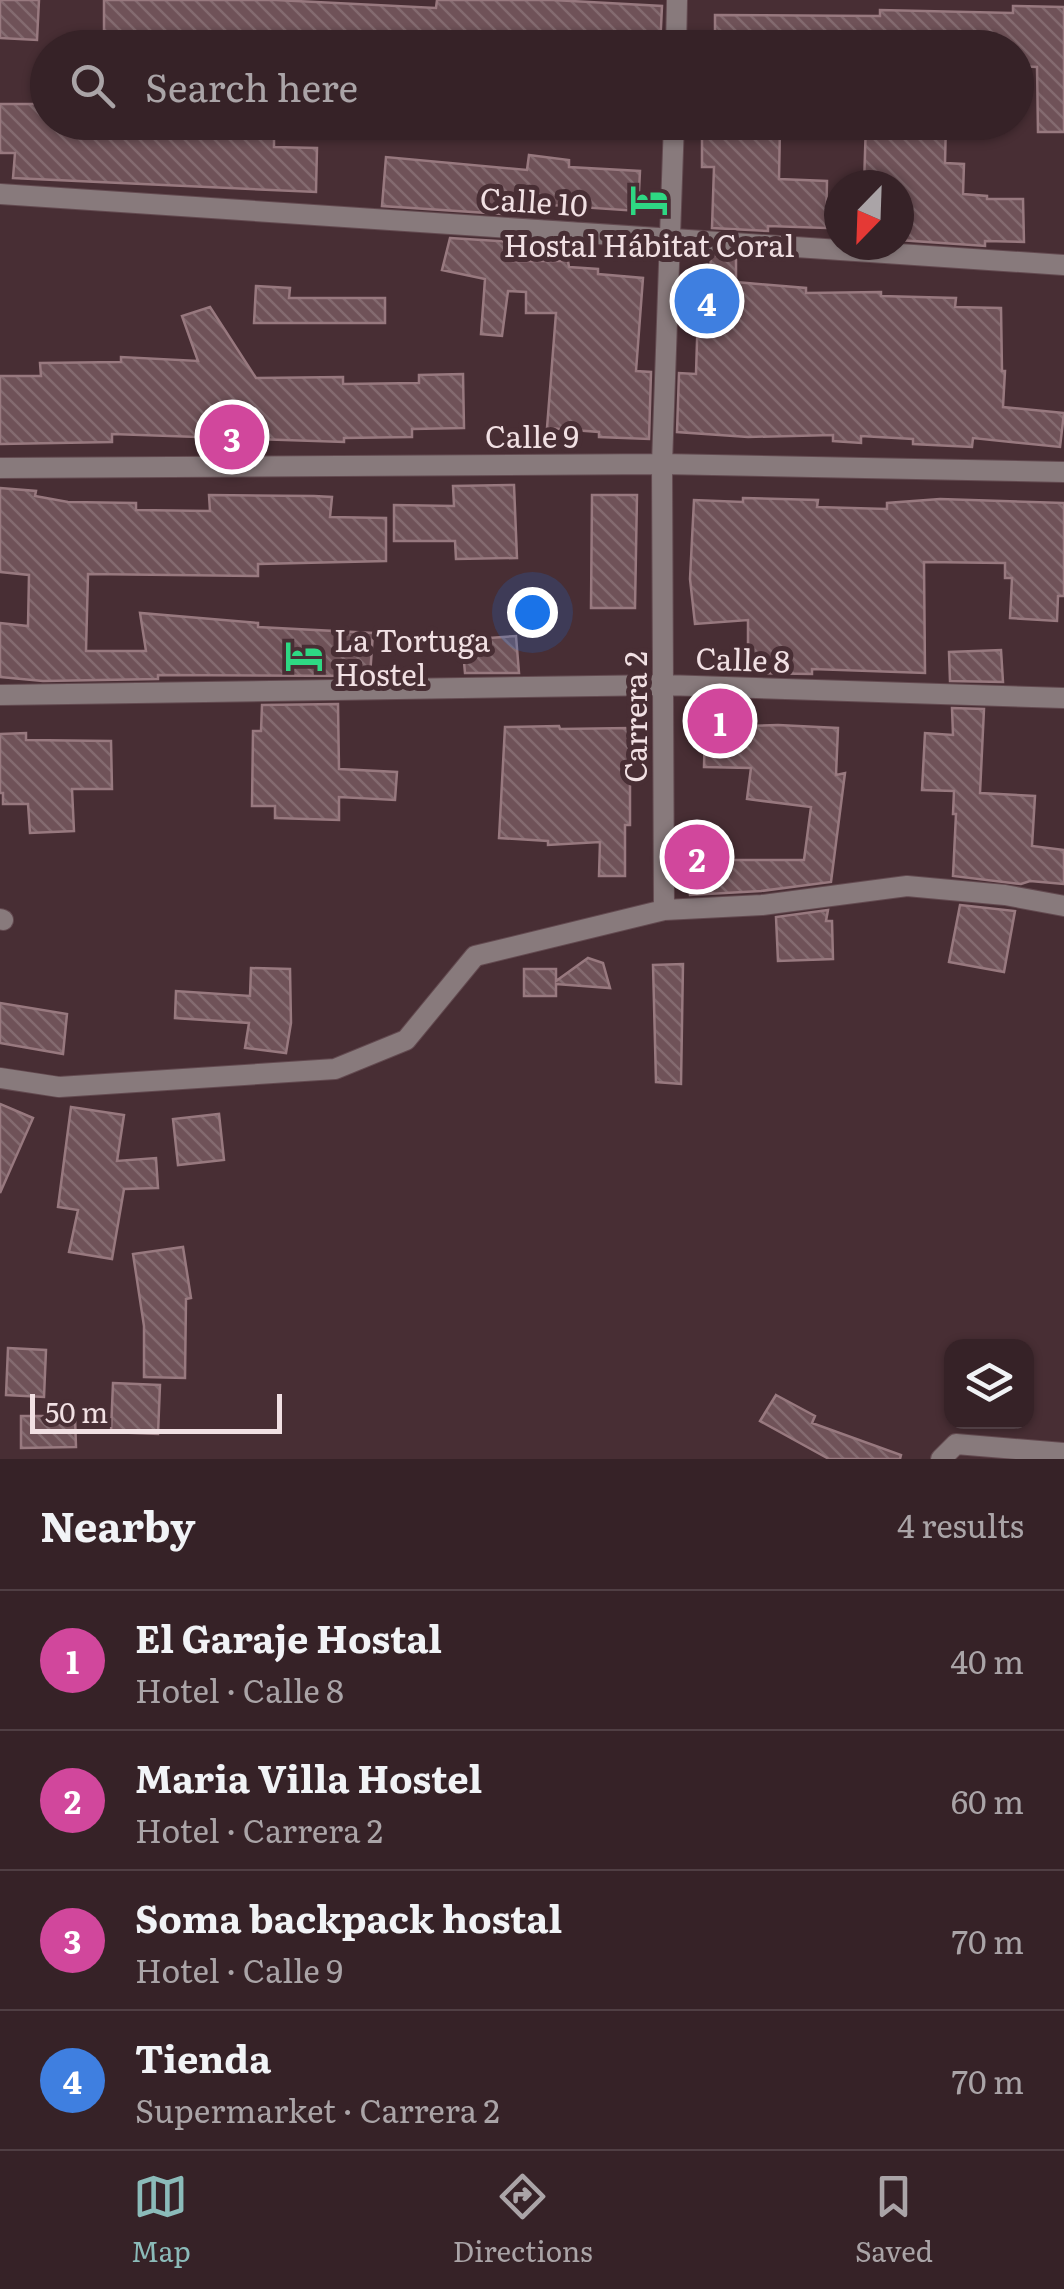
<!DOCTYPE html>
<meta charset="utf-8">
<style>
:root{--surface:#362227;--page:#412f33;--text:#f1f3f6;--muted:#aaa4a7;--line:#503f44;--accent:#8bbbb9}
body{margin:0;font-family:Literata,serif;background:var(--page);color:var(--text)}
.controls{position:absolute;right:30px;bottom:30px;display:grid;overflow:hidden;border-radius:20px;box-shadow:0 2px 8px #0004}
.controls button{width:90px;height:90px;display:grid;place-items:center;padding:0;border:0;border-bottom:2px solid var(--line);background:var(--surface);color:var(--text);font:50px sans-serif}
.compass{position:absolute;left:824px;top:170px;width:90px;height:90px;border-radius:50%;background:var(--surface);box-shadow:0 2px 8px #0004;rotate:203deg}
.scale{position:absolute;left:30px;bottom:25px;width:252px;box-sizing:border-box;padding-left:10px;border:5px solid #f1e0e3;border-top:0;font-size:28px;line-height:35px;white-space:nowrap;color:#f1e0e3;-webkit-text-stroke:8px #482e34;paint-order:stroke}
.you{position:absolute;left:532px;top:612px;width:35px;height:35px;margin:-25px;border:8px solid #fff;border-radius:50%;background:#1a73e8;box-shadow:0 0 0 15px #1a73e833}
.badge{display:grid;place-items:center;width:65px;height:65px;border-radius:50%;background:var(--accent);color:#fff;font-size:32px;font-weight:700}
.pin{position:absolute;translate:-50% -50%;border:5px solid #fff;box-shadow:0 2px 10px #0006}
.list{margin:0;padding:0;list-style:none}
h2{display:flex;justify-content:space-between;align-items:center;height:130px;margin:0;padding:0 40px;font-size:42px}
h2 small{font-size:32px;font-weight:400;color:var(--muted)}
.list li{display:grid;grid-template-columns:65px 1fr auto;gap:30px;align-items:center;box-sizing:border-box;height:140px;padding:0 40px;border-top:2px solid var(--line)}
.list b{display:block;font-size:38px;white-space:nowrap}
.list p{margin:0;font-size:32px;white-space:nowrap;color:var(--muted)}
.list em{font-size:32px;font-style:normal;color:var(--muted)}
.icon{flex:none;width:55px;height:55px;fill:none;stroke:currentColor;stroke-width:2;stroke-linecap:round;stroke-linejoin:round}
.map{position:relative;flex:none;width:1064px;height:1459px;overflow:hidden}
.search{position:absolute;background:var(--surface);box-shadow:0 2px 8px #0004;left:30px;right:30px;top:30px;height:110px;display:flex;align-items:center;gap:25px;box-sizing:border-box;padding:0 35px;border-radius:55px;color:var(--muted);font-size:38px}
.sheet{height:690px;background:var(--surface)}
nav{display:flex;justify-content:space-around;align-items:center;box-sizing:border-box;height:140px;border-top:2px solid var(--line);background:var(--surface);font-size:28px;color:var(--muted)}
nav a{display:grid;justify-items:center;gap:5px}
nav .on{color:var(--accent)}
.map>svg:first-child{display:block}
.building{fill:url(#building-back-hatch);stroke:#98797f;stroke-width:2.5}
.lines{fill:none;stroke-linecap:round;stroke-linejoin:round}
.minor-casing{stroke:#634a50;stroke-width:22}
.minor{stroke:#887a7c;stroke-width:20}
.labels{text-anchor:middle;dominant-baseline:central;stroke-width:10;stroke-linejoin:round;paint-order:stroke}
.street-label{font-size:30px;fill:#f1e0e3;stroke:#482e34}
.poi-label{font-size:30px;fill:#f1e0e3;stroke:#482e34}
</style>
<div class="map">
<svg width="1064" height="1459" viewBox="0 0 1064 1459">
<defs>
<pattern id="building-back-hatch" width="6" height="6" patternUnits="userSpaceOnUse" patternTransform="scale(2.5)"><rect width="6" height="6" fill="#6f5258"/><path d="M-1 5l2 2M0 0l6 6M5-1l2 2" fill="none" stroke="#846b70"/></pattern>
</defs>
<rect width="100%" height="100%" fill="#482e34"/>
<!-- building -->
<path class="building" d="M 0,0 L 39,0 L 37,40 L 0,38 Z
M 104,0 L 276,0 L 436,8 L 437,0 L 553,0 L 662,6 L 660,48 L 329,48 L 329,44 L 236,36 L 235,48 L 104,48 Z
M 1013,6 L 1064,7 L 1064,132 L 1038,132 L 1037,67 L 1016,66 L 1016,48 L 715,48 L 715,15 L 880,16 L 880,10 L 1013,13 Z
M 0,104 L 48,104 L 48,122 L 274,122 L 274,147 L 317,148 L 316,192 L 13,178 L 15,153 L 0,153 Z
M 866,122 L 946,122 L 945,163 L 964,164 L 963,194 L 987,196 L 987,199 L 1023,199 L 1024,242 L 985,241 L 985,246 L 899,240 L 899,185 L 864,185 Z
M 702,125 L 780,126 L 779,179 L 827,181 L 826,228 L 768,226 L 768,231 L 712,228 L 714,167 L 702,167 Z
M 529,155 L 569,160 L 569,167 L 640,171 L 638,211 L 521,203 L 519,215 L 382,206 L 386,157 L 527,170 Z
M 450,238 L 515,242 L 513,261 L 568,261 L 569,267 L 598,269 L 598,274 L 643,278 L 636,371 L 651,372 L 649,439 L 599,437 L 599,432 L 547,428 L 556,313 L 526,313 L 526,292 L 508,291 L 502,336 L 481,334 L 485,279 L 442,270 Z
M 711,255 L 736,257 L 736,282 L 806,288 L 806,293 L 881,292 L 881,296 L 956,298 L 955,307 L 1001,308 L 1002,371 L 1005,371 L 1003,407 L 1064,413 L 1060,447 L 973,438 L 972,447 L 913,444 L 913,439 L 861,436 L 861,443 L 833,441 L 833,435 L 748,437 L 677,432 L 679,373 L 696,374 L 699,277 L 710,277 Z
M 256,286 L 290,288 L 289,298 L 385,298 L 385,323 L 254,323 Z
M 210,307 L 256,378 L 343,377 L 343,384 L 419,383 L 419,375 L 463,374 L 464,428 L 412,429 L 412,437 L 344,438 L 344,442 L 112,434 L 112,442 L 0,444 L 0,376 L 41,376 L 40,363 L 121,362 L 121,357 L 198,361 L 182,316 Z
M 514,485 L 517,558 L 456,559 L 455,541 L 394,541 L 394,505 L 454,506 L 453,486 Z
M 0,488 L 36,491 L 35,496 L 68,502 L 136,503 L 136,510 L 210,511 L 209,495 L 314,496 L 332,497 L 330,517 L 386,518 L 386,561 L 258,564 L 258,576 L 88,574 L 86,651 L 146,651 L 140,613 L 258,623 L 258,627 L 373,633 L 370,676 L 158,675 L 158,679 L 43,681 L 0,677 L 0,623 L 28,626 L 29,575 L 0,572 Z
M 592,495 L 637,495 L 635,608 L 591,608 Z
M 743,498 L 818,500 L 817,507 L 887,509 L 887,503 L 940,499 L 1064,503 L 1064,596 L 1058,596 L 1057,621 L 1010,618 L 1012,578 L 1005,578 L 1005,563 L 924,562 L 925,673 L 812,669 L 812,674 L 748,673 L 748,620 L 695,624 L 690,579 L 694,500 L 743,502 Z
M 516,636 L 519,673 L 465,673 L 462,640 Z
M 1001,650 L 1003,682 L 950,681 L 949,652 Z
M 338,704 L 339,769 L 397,772 L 395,800 L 339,797 L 339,820 L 275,818 L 275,806 L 252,806 L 253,731 L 261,731 L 262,705 Z
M 952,708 L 984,709 L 980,793 L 1035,796 L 1032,846 L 1064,850 L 1064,884 L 1030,881 L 1021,884 L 953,876 L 956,814 L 953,814 L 954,791 L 922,790 L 925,733 L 953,735 Z
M 778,725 L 838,728 L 836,775 L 845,773 L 831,882 L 761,891 L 690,895 L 688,860 L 804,860 L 811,807 L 747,799 L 751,768 L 704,767 L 705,727 Z
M 559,726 L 560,729 L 630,728 L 630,825 L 625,825 L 625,876 L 599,876 L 600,842 L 548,845 L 548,841 L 499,838 L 505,727 Z
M 26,733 L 26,740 L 111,741 L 112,789 L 72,789 L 74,831 L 30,833 L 28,804 L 3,804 L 3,793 L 0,793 L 0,734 Z
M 960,905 L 1015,911 L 1004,972 L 949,962 Z
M 828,910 L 826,921 L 832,921 L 833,959 L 778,961 L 776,917 Z
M 588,958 L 603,963 L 610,988 L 556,984 L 556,996 L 524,996 L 524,969 L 556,969 L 556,981 Z
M 683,964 L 681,1084 L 656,1082 L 653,965 Z
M 251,968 L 290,969 L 291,1023 L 286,1053 L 245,1048 L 249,1023 L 175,1018 L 176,991 L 250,996 Z
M 0,1003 L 67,1014 L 63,1054 L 0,1043 Z
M 0,1104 L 33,1118 L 0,1193 Z
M 71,1107 L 124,1115 L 117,1161 L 156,1158 L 158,1188 L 124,1189 L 112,1259 L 69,1252 L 78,1210 L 58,1207 Z
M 219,1114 L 224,1160 L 178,1165 L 173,1119 Z
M 183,1247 L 191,1298 L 186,1299 L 185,1378 L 144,1377 L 144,1326 L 133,1254 Z
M 8,1348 L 46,1350 L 44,1397 L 6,1395 Z
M 113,1383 L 160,1385 L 158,1434 L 111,1432 Z
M 776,1395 L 815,1416 L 812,1423 L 901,1455 L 900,1459 L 829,1459 L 760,1421 Z
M 21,1416 L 75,1416 L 76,1447 L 21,1448 Z"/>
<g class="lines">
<!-- minor casing -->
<g class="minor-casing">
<path id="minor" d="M 676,48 L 677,0
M 0,194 L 1064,265
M 0,468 L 662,464 L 1064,472
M 0,695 L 665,685 L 1064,698
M 664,910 L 662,464 L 674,122
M 0,919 L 3,920
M 0,1078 L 59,1087 L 335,1069 L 406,1040 L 475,956 L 664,910 L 762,905 L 907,886 L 1005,895 L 1064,906
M 941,1459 L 956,1444 L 1064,1453"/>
</g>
<!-- minor -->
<use href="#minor" class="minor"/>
</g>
<!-- icons -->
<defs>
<g id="hotel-bare" transform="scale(3)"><path d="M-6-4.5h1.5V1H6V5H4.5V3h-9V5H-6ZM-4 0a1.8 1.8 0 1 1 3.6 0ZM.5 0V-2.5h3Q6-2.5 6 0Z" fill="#2ed883" stroke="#482e34" stroke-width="2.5" paint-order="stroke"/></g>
</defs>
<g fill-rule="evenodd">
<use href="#hotel-bare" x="649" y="200"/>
<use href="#hotel-bare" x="304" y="656"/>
</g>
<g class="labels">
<!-- street labels -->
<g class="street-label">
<text transform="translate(534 200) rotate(4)">Calle 10</text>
<text x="532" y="435">Calle 9</text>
<text transform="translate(743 658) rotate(2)">Calle 8</text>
<text transform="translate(634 717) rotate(-90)">Carrera 2</text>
</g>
<!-- poi labels -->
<g class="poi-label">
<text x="649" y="244">Hostal Hábitat Coral</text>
<text x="334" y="639" text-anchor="start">La Tortuga<tspan x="334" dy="34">Hostel</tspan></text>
</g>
</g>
</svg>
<div class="controls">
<button><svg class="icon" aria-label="layers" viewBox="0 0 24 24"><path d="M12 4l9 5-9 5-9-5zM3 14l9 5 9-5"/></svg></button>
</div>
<svg class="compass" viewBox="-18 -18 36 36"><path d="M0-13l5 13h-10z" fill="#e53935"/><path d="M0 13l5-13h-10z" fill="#aaa4a7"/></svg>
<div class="scale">50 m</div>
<div class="you"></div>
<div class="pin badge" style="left:720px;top:721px;background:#d1479c">1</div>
<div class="pin badge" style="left:697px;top:857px;background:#d1479c">2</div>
<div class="pin badge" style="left:232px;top:437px;background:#d1479c">3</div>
<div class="pin badge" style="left:707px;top:301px;background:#3f7fe0">4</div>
<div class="search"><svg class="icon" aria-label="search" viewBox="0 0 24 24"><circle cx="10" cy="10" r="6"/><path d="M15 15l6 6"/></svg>Search here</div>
</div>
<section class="sheet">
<h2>Nearby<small>4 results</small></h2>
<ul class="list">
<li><span class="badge" style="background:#d1479c">1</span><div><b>El Garaje Hostal</b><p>Hotel · Calle 8</p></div><em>40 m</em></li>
<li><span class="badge" style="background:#d1479c">2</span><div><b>Maria Villa Hostel</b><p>Hotel · Carrera 2</p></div><em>60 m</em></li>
<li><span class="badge" style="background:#d1479c">3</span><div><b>Soma backpack hostal</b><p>Hotel · Calle 9</p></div><em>70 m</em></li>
<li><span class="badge" style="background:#3f7fe0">4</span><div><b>Tienda</b><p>Supermarket · Carrera 2</p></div><em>70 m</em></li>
</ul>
</section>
<nav>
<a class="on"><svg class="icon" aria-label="map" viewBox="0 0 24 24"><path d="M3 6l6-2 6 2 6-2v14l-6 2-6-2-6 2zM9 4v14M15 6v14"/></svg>Map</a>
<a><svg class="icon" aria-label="directions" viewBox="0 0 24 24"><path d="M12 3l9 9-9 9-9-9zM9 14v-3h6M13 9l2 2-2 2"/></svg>Directions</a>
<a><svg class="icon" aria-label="saved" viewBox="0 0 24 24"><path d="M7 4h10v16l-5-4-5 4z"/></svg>Saved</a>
</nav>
